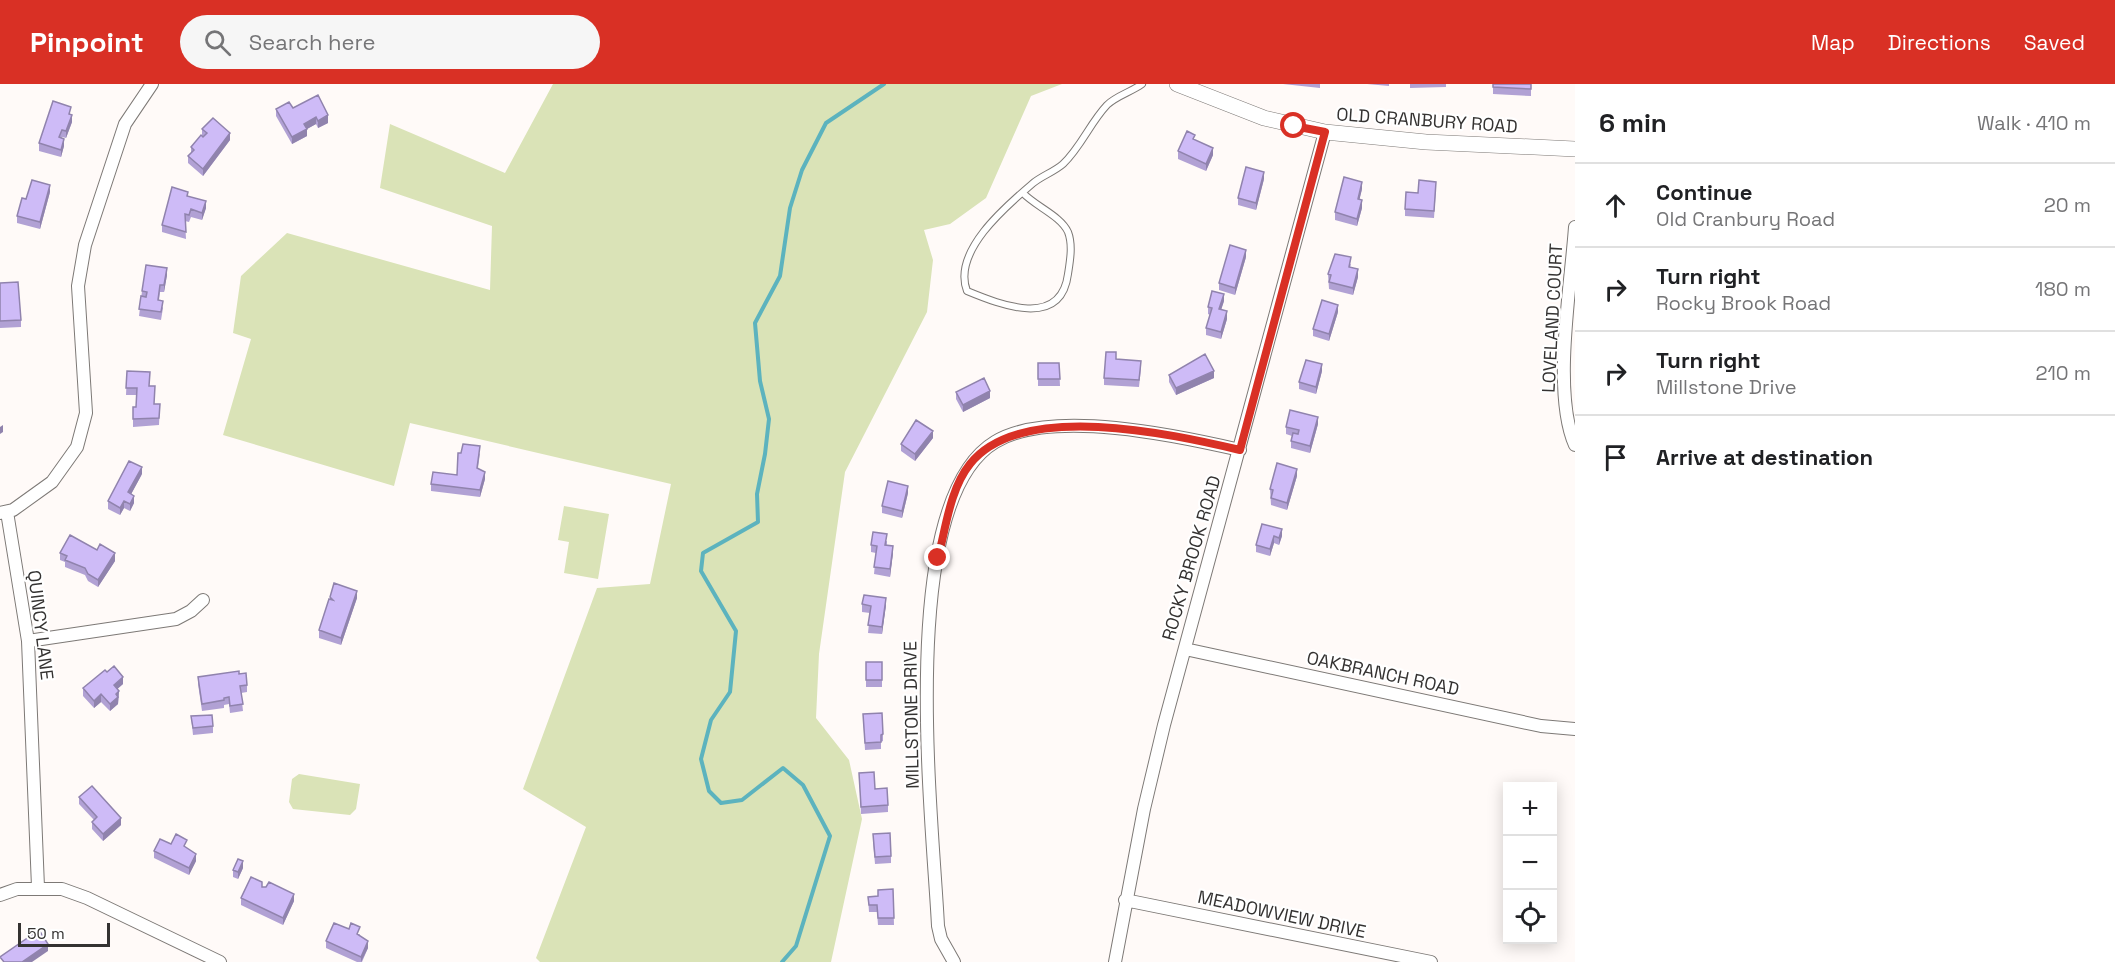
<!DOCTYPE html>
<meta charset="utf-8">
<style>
:root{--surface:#fff;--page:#f6f6f6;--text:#202124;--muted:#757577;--line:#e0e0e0;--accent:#d93025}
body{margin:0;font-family:"Space Grotesk",sans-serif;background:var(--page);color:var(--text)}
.controls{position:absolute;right:18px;bottom:18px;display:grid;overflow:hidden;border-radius:0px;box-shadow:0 3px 15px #0003}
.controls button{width:54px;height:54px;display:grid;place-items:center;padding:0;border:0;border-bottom:2px solid var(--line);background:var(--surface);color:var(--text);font:30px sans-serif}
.scale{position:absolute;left:18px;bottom:15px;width:92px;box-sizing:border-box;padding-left:6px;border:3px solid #343231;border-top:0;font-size:16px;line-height:21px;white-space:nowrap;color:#343231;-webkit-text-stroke:4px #fff;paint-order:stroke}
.stop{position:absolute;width:18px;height:18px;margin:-14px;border:4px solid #d93025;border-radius:50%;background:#fff}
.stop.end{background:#d93025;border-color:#fff;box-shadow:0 2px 6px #0008}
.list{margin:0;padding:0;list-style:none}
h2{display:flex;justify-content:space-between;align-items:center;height:78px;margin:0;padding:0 24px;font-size:26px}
h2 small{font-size:20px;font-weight:400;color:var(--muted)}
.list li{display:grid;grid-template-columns:39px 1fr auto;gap:18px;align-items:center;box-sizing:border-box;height:84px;padding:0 24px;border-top:2px solid var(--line)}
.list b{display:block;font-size:22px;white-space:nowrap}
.list p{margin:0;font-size:20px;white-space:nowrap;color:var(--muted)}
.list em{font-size:20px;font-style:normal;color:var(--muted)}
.icon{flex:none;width:33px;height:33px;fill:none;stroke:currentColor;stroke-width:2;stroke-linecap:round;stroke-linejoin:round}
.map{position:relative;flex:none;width:1575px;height:878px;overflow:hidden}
header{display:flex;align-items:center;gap:36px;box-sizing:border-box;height:84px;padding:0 30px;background:var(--accent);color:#fff}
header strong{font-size:28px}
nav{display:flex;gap:33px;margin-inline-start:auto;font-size:21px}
.search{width:420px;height:54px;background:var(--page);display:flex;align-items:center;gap:15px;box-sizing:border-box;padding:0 21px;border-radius:33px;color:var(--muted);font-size:22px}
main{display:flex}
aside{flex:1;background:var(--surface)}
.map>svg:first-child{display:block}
.green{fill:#dae3b7}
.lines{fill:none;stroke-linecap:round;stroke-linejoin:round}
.stream{stroke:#5cb3be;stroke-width:4}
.service-casing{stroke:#7d7976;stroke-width:8}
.minor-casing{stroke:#7d7976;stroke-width:14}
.tertiary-casing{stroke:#7d7976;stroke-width:16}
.service{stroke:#fff;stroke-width:6}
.minor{stroke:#fff;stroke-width:12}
.tertiary{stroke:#fff;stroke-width:15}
.wall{fill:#b1a1d4}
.shaded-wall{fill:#9083ad}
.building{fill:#cebbf7;stroke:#9083ad;stroke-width:1.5}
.route{stroke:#d93025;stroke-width:8}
.labels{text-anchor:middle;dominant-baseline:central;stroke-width:4.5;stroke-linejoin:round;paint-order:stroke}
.street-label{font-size:18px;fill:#343231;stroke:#fff}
</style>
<header>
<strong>Pinpoint</strong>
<div class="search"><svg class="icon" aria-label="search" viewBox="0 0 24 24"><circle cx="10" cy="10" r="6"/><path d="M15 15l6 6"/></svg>Search here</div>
<nav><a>Map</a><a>Directions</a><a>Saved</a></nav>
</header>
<main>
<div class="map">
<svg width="1575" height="878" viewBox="0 0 1575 878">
<rect width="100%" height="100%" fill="#fffaf8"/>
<!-- green -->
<path class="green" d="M 553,0 L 1062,0 L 1031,12 L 986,114 L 950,140 L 924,146 L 933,176 L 927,228 L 845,388 L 819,570 L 816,634 L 849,676 L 862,735 L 831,878 L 540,878 L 536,874 L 586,743 L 523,705 L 597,504 L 650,500 L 671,400 L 410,339 L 394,402 L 223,351 L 251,255 L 233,249 L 241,192 L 287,149 L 490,206 L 492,142 L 380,104 L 390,40 L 505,89 Z
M 564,422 L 609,430 L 598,495 L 564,489 L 569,458 L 558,456 Z
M 299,690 L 360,700 L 356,725 L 350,731 L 293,725 L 289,718 L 292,695 Z"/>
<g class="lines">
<!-- stream -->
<path class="stream" d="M 782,878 L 796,862 L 830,752 L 803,701 L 783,684 L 742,716 L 721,719 L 709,707 L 701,675 L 711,636 L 730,608 L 736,547 L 701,487 L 703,469 L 758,438 L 757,410 L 765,370 L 769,335 L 760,297 L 755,239 L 780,192 L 790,124 L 802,86 L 826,39 L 884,0"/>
<!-- service casing -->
<g class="service-casing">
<path id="service" d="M 1023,109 C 1035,122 1061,132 1068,148 C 1073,161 1070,177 1068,190 C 1061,245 1001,221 967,207 C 952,168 1005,123 1032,100 C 1041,92 1054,88 1063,80 C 1081,63 1090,39 1107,21 C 1116,12 1131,8 1142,0"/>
</g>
<!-- minor casing -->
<g class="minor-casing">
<path id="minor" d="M 1575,143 C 1571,202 1552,309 1575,361
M 7,428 L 28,557 L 38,803
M 0,429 L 13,426 L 52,398 L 77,363 L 86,329 L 78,202 L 85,161 L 125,40 L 152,0
M 28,557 L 176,535 L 191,527 L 203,516
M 1185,565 L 1541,642 L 1575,645
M 0,811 L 17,805 L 62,805 L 87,814 L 220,878
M 1125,816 L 1431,878
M 954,878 L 941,855 L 938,842 C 933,737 895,418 995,358 C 1051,324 1179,352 1240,366
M 1115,878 L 1144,725 L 1164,641 L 1325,48"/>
</g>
<!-- tertiary casing -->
<g class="tertiary-casing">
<path id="tertiary" d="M 1177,0 L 1264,34 L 1325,48 L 1426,58 L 1575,65"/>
</g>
<!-- service -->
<use href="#service" class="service"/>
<!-- minor -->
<use href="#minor" class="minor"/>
<!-- tertiary -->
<use href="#tertiary" class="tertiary"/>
</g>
<!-- wall -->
<path class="wall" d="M 1283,0 L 1320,0 L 1320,4 Z
M 1367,0 L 1389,0 L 1389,2 Z
M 1410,0 L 1446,0 L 1446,3 L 1410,4 Z
M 1531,0 L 1531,12 L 1493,10 L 1493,3 Z
M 293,24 L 328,39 L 318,44 L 316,40 L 307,45 L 307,52 L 292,60 L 276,32 L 276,25 Z
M 71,30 L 72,38 L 66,54 L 62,53 L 61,54 L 64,62 L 61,73 L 39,67 L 39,59 Z
M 202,45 L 230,56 L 203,92 L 188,79 L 188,72 L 191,69 L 191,63 L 202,52 Z
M 1178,67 L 1213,71 L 1206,87 L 1178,75 Z
M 1264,95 L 1256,126 L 1238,121 L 1238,114 Z
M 1362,105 L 1359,116 L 1362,124 L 1357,142 L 1335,136 L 1335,128 Z
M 1436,105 L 1434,134 L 1405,132 L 1405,125 L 1418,109 Z
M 50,108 L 40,145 L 17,139 L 17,132 Z
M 188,112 L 206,124 L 202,136 L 191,133 L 189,138 L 185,137 L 186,155 L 162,148 L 162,141 Z
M 1246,173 L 1235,211 L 1219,206 L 1219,199 Z
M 1351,180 L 1350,184 L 1358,193 L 1353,211 L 1329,205 L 1328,190 Z
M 167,191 L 164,208 L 160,208 L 159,216 L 163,224 L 161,236 L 139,232 L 142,207 Z
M 0,199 L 21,236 L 21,243 L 0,244 Z
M 1224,217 L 1221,226 L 1227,235 L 1221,255 L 1206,251 L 1206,244 L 1210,231 L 1208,230 L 1208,223 Z
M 1338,228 L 1329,257 L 1313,252 L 1313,245 Z
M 1116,275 L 1141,284 L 1139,303 L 1104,301 L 1104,294 Z
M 1038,279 L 1059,279 L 1060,302 L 1038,302 Z
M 127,287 L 149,302 L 154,320 L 160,320 L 159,341 L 133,343 L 133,323 L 136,323 L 137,311 L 126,311 Z
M 1322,287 L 1316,310 L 1299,305 L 1299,298 Z
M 1169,291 L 1214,294 L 1176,311 L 1169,298 Z
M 956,308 L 990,314 L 963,328 L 956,315 Z
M 1318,340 L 1310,369 L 1291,364 L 1291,357 L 1292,352 L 1286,350 L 1286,343 Z
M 933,354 L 915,377 L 901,367 L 901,360 Z
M 480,369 L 478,384 L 485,395 L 480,413 L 431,407 L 431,400 L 457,391 Z
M 142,390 L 131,410 L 134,419 L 130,427 L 124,424 L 120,431 L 108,425 L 108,417 Z
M 1297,392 L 1287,426 L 1271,421 L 1270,405 Z
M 908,409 L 902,434 L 882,429 L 882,422 Z
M 1262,440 L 1282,452 L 1279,461 L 1274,459 L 1270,472 L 1256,468 L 1256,461 Z
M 887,457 L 887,461 L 893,469 L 890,493 L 874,490 L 876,469 L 871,468 L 871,461 Z
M 60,469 L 115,477 L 98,503 L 88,497 L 85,491 L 65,483 L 65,478 L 60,476 Z
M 330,513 L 357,514 L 341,561 L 319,554 L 319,546 L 330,516 Z
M 862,520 L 886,521 L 882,550 L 868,549 L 870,529 L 862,528 Z
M 882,578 L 882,603 L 866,603 L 866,596 Z
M 107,588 L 123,600 L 117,605 L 119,607 L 118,620 L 110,627 L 101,618 L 94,624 L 83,612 L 83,604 Z
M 239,590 L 247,601 L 247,608 L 241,609 L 243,627 L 230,629 L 229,620 L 224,621 L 224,624 L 202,627 L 198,600 L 198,593 Z
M 863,630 L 883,650 L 883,657 L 881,658 L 881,665 L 865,666 Z
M 191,632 L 213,642 L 213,649 L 193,651 Z
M 859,689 L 875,705 L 888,721 L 888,728 L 861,730 Z
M 79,713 L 121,741 L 103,757 L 92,745 L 92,738 L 94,736 L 79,720 Z
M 873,757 L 891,772 L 891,779 L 875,780 Z
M 186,763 L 196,777 L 189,791 L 154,774 L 154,767 Z
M 243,784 L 238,795 L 233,793 L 233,786 Z
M 262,803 L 294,817 L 283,841 L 241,821 L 241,814 Z
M 893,805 L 894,841 L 878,841 L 877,828 L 869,828 L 868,813 L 878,812 Z
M 360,850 L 359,852 L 368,864 L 362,878 L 357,878 L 326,864 L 326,857 Z"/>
<!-- shaded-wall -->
<path class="shaded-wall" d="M 72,31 L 72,38 L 66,54 L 66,47 Z
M 328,31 L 328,39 L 318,44 L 318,37 Z
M 316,33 L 316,40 L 307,45 L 307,52 L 292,60 L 292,53 L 304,40 Z
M 230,49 L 230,56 L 203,92 L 203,85 Z
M 64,55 L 64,62 L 61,73 L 61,66 Z
M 1213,64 L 1213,71 L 1206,87 L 1206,80 Z
M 1264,88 L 1264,95 L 1256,126 L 1256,119 Z
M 1362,98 L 1362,105 L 1358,122 L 1358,115 Z
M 50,101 L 50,108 L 40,145 L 40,138 Z
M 1362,116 L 1362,124 L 1357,142 L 1357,135 Z
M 206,117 L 206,124 L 202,136 L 202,129 Z
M 1246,166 L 1246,173 L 1235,211 L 1235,204 Z
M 167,184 L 167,191 L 164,208 L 164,201 Z
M 1358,185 L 1358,193 L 1353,211 L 1353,204 Z
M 1224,210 L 1224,217 L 1219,232 L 1219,225 Z
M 1338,221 L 1338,228 L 1329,257 L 1329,250 Z
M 1227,227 L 1227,235 L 1221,255 L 1221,248 Z
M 1322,280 L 1322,287 L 1316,310 L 1316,303 Z
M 1214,287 L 1214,294 L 1176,311 L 1176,304 Z
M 990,307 L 990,314 L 963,328 L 963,321 Z
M 1318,333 L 1318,340 L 1310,369 L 1310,362 Z
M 3,341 L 3,348 L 0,350 L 0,343 Z
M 933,347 L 933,354 L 915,377 L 915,370 Z
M 142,383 L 142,390 L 128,416 L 128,408 Z
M 1297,385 L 1297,392 L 1287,426 L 1287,419 Z
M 485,388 L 485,395 L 480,413 L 480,406 Z
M 908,402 L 908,409 L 902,434 L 902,427 Z
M 134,412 L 134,419 L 130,427 L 130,420 Z
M 124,417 L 124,424 L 120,431 L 120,424 Z
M 1282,445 L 1282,452 L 1279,461 L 1279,454 Z
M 1274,452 L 1274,459 L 1270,472 L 1270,465 Z
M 893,462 L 893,469 L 890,493 L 890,485 Z
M 115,469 L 115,477 L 98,503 L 98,496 Z
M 357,507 L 357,514 L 341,561 L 341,554 Z
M 886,514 L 886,521 L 882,550 L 882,543 Z
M 123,593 L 123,600 L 114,608 L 114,601 Z
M 119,607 L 118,620 L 110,627 L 110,620 L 116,610 Z
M 101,610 L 101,618 L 94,624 L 94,617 Z
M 121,734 L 121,741 L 103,757 L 103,750 Z
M 196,770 L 196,777 L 189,791 L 189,784 Z
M 243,777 L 243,784 L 238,795 L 238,788 Z
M 294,810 L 294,817 L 283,841 L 283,834 Z
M 368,857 L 368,864 L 361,878 L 361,873 Z
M 48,860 L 48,867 L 32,878 L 22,878 Z"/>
<!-- building -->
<path class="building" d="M 1493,0 L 1531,0 L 1531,5 L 1493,3 Z
M 318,11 L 328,31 L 318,37 L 316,33 L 304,40 L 307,45 L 292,53 L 276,25 L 289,18 L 293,24 Z
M 53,17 L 71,23 L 69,30 L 72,31 L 66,47 L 62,46 L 59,53 L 64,55 L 61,66 L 39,59 Z
M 213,34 L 230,49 L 203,85 L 188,72 L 194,66 L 191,63 L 201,51 L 203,53 L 207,49 L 202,45 Z
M 1187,47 L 1195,51 L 1193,55 L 1213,64 L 1206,80 L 1178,67 Z
M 1246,83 L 1264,88 L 1256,119 L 1238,114 Z
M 1344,93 L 1362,98 L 1358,115 L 1362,116 L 1357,135 L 1335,128 Z
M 32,96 L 50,101 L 40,138 L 17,132 L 22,114 L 26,115 Z
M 1419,96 L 1436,98 L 1434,127 L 1405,125 L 1406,108 L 1418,109 Z
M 172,103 L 188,108 L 187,112 L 206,117 L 202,129 L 191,125 L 189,131 L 185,130 L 186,148 L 162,141 Z
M 1230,161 L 1246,166 L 1235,204 L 1219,199 Z
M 1335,170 L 1351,173 L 1349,183 L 1358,185 L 1353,204 L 1329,198 L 1331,191 L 1328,190 Z
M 146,181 L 167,184 L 164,201 L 160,201 L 158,216 L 163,217 L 161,228 L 139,225 L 141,212 L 146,213 L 147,208 L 142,207 Z
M 18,198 L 21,236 L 0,237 L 0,199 Z
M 1212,207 L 1224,210 L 1219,225 L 1227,227 L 1221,248 L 1206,244 L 1212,224 L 1208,223 Z
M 1322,216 L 1338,221 L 1329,250 L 1313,245 Z
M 1106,268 L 1116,268 L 1116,275 L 1141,277 L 1139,296 L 1104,294 Z
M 1205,270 L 1214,287 L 1176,304 L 1169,291 Z
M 1306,276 L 1322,280 L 1316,303 L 1299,298 Z
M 1038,279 L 1059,279 L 1060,295 L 1038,295 Z
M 127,287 L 150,288 L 149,302 L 155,302 L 154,320 L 160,320 L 159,334 L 133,335 L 133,323 L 136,323 L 137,304 L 126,304 Z
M 984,294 L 990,307 L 963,321 L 956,308 Z
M 1290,326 L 1318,333 L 1310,362 L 1291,357 L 1293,349 L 1298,350 L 1299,346 L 1286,343 Z
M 916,336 L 933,347 L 915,370 L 901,360 Z
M 463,360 L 480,362 L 477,384 L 485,388 L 480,406 L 431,400 L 433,388 L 457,391 L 458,369 L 461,369 Z
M 129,377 L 142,383 L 128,408 L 134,412 L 130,420 L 124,417 L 120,424 L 108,417 Z
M 1277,379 L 1297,385 L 1287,419 L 1271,414 L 1273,406 L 1270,405 Z
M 888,397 L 908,402 L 902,427 L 882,422 Z
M 1262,440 L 1282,445 L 1279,454 L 1274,452 L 1270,465 L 1256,461 Z
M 873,448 L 887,450 L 885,461 L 893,462 L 890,485 L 874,483 L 877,462 L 871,461 Z
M 70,451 L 97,466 L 100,460 L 115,469 L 98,496 L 88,490 L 85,484 L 65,476 L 67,472 L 60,469 Z
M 334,499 L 357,507 L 341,554 L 319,546 L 329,515 L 333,516 L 330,513 Z
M 864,511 L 886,514 L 882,543 L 868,541 L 871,522 L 862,520 Z
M 866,578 L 882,578 L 882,596 L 866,596 Z
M 114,582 L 123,593 L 114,601 L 119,607 L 116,610 L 118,613 L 110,620 L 101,610 L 94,617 L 83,604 L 105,586 L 107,588 Z
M 239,587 L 239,590 L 246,589 L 247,601 L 240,602 L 243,620 L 230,622 L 229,613 L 224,614 L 224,616 L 202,620 L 198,593 Z
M 882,629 L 883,650 L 881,651 L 881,658 L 865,659 L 863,630 Z
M 212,631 L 213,642 L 193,644 L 191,632 Z
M 874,688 L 875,705 L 887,704 L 888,721 L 861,723 L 859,689 Z
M 92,702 L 121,734 L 103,750 L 92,738 L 97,733 L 79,713 Z
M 890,749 L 891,772 L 875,773 L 873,750 Z
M 176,750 L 187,756 L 184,762 L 196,770 L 189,784 L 154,767 L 160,755 L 171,760 Z
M 238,775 L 243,777 L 238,788 L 233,786 Z
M 251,793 L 262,798 L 262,803 L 266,803 L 269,798 L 294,810 L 283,834 L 241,814 Z
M 893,805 L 894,834 L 878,834 L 877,821 L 869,821 L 868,813 L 878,812 L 878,806 Z
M 334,839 L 349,845 L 351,839 L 360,843 L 357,850 L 368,857 L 361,873 L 326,857 Z
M 39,846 L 48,860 L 22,878 L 4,878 L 0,873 Z"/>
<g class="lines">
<!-- route -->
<path class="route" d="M 938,474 C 946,443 950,405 970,380 C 1021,316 1171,350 1240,366 L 1325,48 L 1294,42"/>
</g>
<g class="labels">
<!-- street labels -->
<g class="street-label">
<text transform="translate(1427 36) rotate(4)">OLD CRANBURY ROAD</text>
<text transform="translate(1552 234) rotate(-87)">LOVELAND COURT</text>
<text transform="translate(1191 474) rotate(-74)">ROCKY BROOK ROAD</text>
<text transform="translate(41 541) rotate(83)">QUINCY LANE</text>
<text transform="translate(1383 589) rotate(12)">OAKBRANCH ROAD</text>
<text transform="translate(911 631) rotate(-91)">MILLSTONE DRIVE</text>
<text transform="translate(1282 830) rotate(12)">MEADOWVIEW DRIVE</text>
</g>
</g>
</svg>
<div class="controls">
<button>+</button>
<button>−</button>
<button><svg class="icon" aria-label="locate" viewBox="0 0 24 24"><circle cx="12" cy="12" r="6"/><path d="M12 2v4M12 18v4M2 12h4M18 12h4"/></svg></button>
</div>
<div class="scale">50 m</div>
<div class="stop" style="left:1294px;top:42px"></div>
<div class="stop end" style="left:938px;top:474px"></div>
</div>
<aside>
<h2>6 min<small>Walk · 410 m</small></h2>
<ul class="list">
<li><svg class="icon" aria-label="ahead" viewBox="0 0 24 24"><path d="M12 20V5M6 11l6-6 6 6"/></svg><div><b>Continue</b><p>Old Cranbury Road</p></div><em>20 m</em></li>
<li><svg class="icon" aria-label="right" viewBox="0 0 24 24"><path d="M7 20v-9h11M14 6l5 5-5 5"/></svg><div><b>Turn right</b><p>Rocky Brook Road</p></div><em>180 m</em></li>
<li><svg class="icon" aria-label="right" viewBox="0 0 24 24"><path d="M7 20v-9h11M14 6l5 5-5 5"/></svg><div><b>Turn right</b><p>Millstone Drive</p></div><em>210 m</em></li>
<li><svg class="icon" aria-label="arrive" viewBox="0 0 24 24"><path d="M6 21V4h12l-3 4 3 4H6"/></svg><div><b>Arrive at destination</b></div></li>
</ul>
</aside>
</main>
